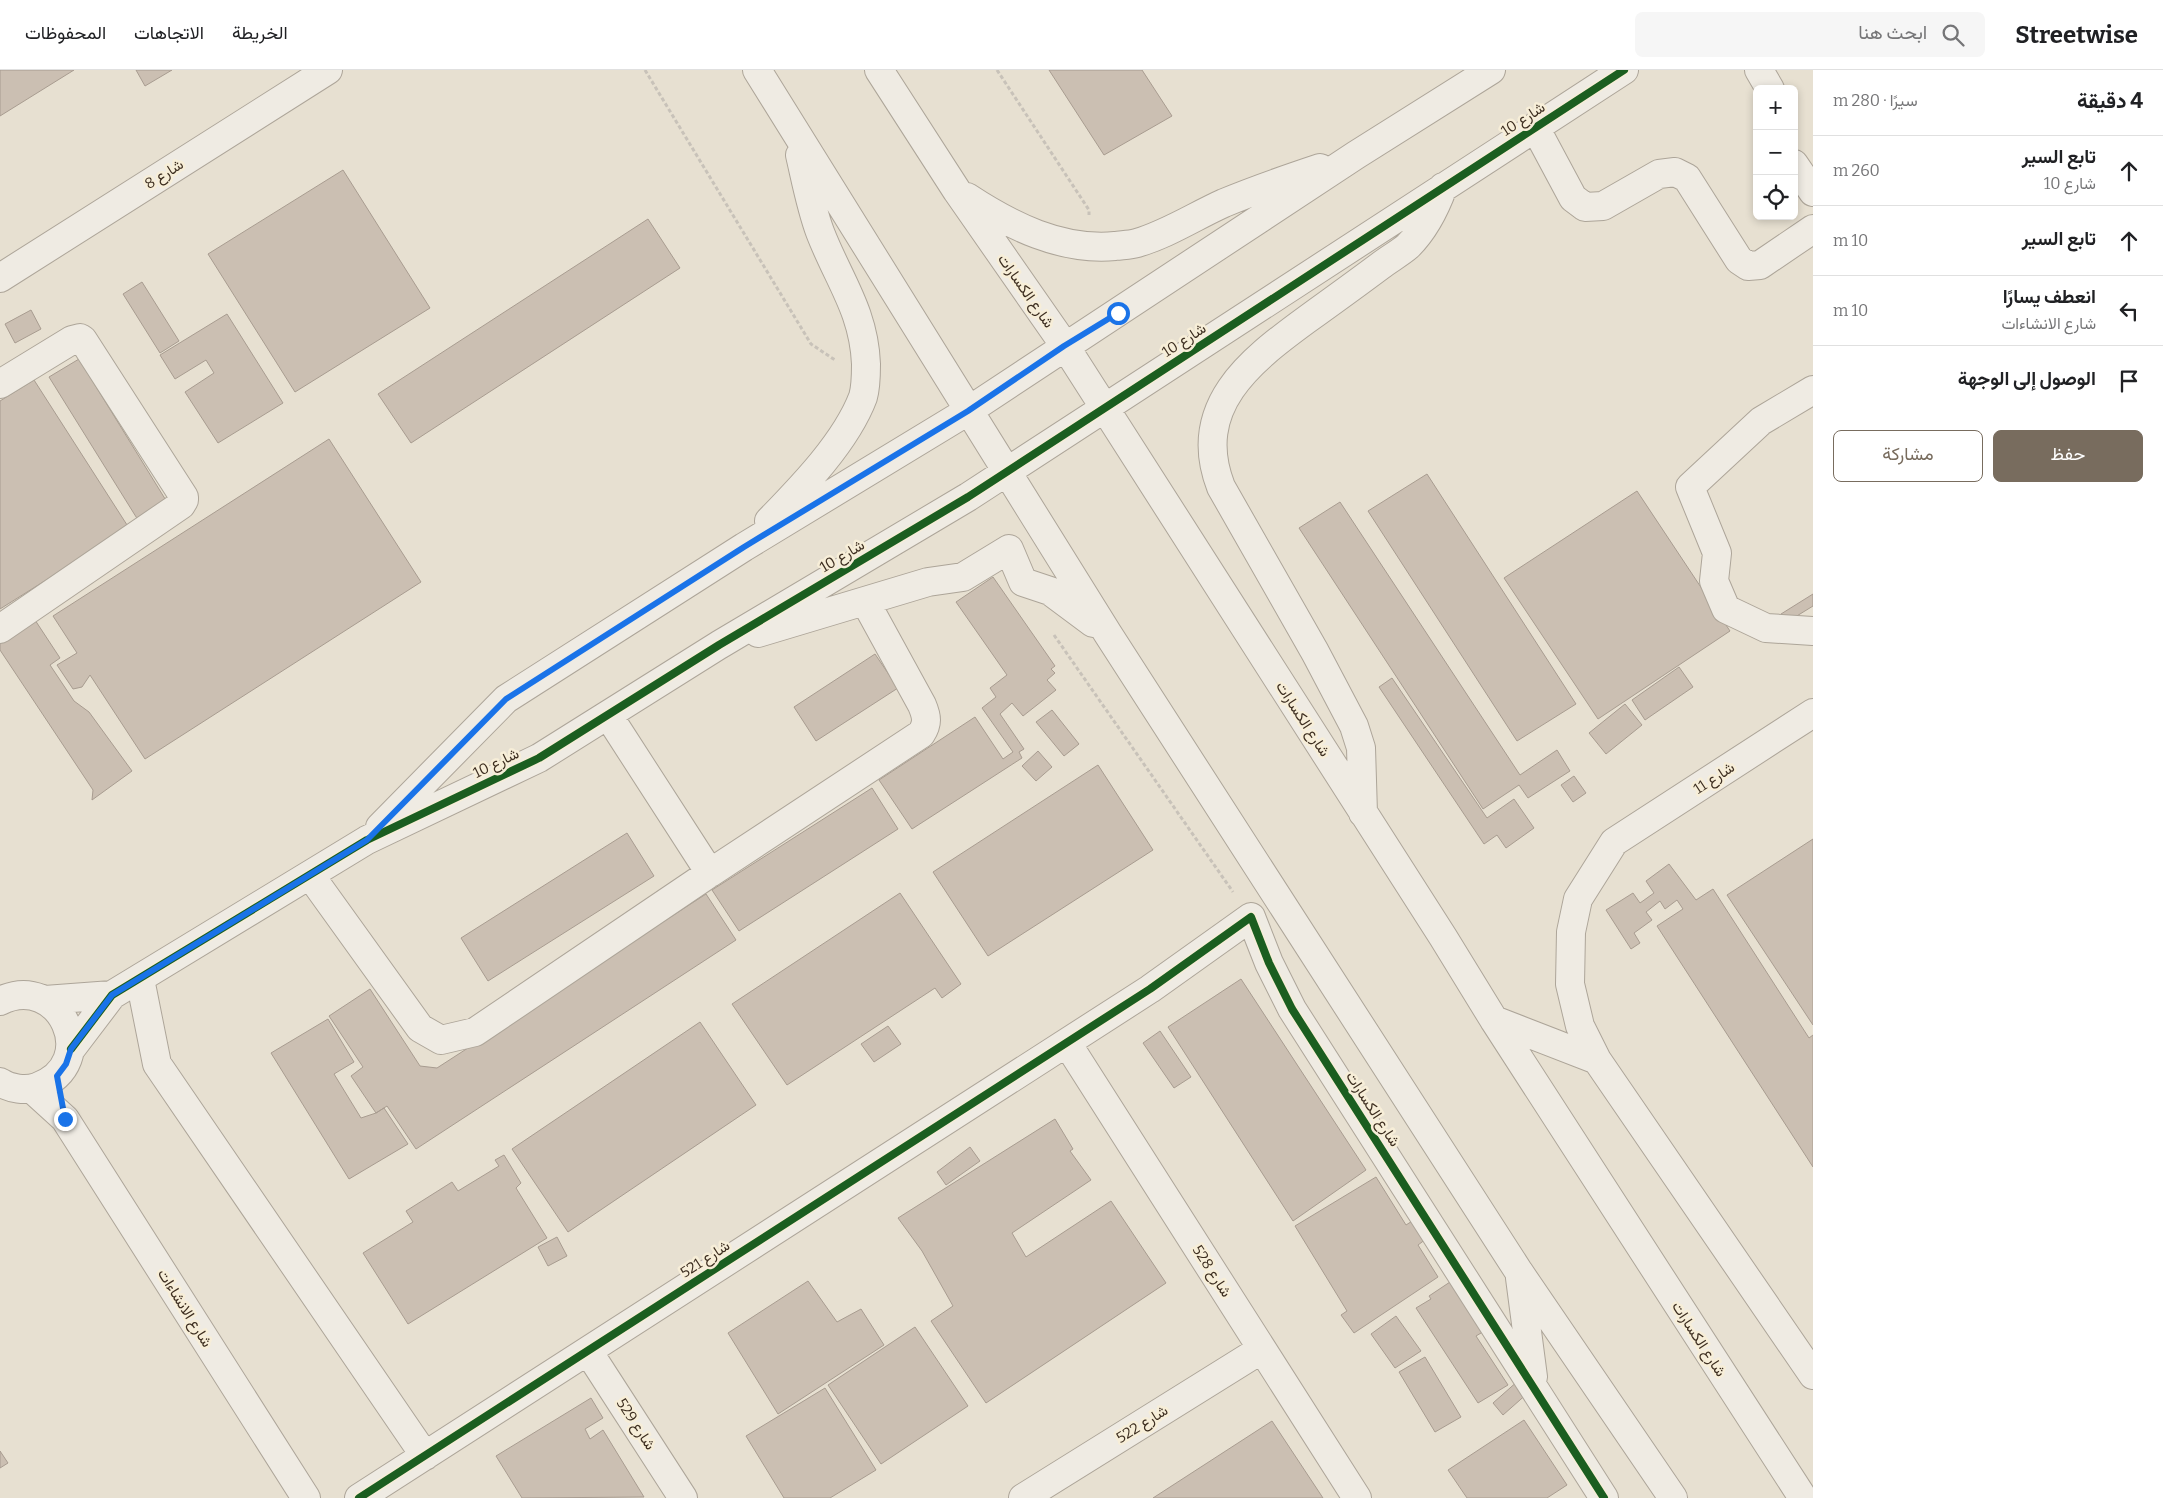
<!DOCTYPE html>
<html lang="ar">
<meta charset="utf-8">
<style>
:root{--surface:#fff;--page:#f6f6f6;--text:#202124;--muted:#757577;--line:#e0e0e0;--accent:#786c5e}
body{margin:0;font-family:Bitter,Vazirmatn,serif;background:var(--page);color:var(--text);direction:rtl}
.controls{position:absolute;right:15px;top:15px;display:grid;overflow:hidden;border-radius:8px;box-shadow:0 2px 8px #0003}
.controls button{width:45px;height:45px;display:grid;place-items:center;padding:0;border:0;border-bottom:1px solid var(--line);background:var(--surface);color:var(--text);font:25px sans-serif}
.stop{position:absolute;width:15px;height:15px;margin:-11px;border:4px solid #1a73e8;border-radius:50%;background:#fff}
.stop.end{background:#1a73e8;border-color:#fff;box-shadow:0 1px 5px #0008}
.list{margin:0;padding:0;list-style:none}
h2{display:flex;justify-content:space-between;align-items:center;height:65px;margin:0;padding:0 20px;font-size:21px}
h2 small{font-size:16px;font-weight:400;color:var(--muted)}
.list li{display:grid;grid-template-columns:32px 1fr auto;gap:15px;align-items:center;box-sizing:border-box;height:70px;padding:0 20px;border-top:1px solid var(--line)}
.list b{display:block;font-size:19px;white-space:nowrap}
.list p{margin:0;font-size:16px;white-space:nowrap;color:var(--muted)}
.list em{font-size:16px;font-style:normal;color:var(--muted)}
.actions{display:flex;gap:10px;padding:15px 20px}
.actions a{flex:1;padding:11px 0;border:1px solid var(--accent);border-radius:8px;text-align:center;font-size:18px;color:var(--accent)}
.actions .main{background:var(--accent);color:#fff}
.icon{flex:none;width:28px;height:28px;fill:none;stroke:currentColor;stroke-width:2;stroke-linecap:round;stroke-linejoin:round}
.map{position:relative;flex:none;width:1813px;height:1428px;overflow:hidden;direction:ltr}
header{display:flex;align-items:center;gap:30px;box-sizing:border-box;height:70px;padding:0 25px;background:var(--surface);border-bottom:1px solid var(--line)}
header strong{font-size:24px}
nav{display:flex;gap:28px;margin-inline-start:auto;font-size:18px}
.search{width:350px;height:45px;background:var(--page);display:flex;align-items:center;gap:12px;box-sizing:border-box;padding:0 18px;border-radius:8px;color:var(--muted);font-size:19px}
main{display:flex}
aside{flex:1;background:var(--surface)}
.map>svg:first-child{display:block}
.building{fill:#cbbfb2;stroke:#a89c90}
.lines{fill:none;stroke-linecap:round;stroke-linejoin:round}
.minor-casing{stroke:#ada599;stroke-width:30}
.path{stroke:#c8c2b9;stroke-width:3;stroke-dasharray:4 2.5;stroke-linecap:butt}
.minor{stroke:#efebe3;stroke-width:28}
.cycleway-casing{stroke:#f7eed8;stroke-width:11}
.cycleway{stroke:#1b5e20;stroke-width:8}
.route{stroke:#1a73e8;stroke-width:6}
.labels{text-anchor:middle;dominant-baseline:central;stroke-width:5;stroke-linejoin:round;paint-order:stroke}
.street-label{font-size:15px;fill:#3d2e20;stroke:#f7eed8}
</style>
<header>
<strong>Streetwise</strong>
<div class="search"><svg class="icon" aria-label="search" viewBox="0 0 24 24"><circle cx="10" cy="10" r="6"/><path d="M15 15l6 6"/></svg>ابحث هنا</div>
<nav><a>الخريطة</a><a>الاتجاهات</a><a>المحفوظات</a></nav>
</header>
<main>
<aside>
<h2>4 دقيقة<small>سيرًا · 280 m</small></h2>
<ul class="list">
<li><svg class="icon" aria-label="ahead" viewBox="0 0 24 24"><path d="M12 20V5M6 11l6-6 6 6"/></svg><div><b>تابع السير</b><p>شارع 10</p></div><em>260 m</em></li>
<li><svg class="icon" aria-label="ahead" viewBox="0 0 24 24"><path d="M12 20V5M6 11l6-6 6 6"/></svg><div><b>تابع السير</b></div><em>10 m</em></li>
<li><svg class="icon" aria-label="left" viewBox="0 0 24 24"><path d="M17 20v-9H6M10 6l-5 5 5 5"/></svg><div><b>انعطف يسارًا</b><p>شارع الانشاءات</p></div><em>10 m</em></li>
<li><svg class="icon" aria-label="arrive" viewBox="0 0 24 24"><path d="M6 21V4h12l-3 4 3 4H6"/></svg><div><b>الوصول إلى الوجهة</b></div></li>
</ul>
<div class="actions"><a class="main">حفظ</a><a>مشاركة</a></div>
</aside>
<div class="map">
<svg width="1813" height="1428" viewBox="0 0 1813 1428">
<rect width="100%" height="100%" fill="#e7e0d1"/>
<!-- building -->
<path class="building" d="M 0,0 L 74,0 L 0,46 Z
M 136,0 L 172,0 L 145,16 Z
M 1049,0 L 1142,0 L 1172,46 L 1104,85 Z
M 343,100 L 430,238 L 295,322 L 208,184 Z
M 648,149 L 680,198 L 411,373 L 378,324 Z
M 142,212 L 179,271 L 160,283 L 123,224 Z
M 31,240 L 41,259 L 15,273 L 5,254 Z
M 227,244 L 283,333 L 218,373 L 185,322 L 214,303 L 206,290 L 175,309 L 160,285 Z
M 79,289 L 167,432 L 138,450 L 49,307 Z
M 34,310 L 129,458 L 0,539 L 0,331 Z
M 329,369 L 421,512 L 145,689 L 90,605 L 82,617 L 73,619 L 57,595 L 77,583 L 53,546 Z
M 1427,404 L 1576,634 L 1517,671 L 1368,441 Z
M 1637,421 L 1730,561 L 1598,649 L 1504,508 Z
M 1340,432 L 1520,705 L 1557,680 L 1570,701 L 1528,728 L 1519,715 L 1483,739 L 1299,458 Z
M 993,507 L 1055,596 L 1051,599 L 1055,603 L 1047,610 L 1056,620 L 1023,646 L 1012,633 L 1000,644 L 1024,679 L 1019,682 L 1022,688 L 912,759 L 879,710 L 975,647 L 1003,689 L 1013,682 L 982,638 L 996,627 L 990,618 L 1007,605 L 956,532 Z
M 1813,524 L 1813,536 L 1787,552 L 1781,544 Z
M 35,550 L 60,588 L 50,595 L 74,631 L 89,642 L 132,701 L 92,730 L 93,720 L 0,580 L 0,573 Z
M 875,584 L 898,618 L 816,671 L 794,637 Z
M 1679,597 L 1693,617 L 1645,650 L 1632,630 Z
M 1392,608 L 1487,748 L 1514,729 L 1534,758 L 1506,778 L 1497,765 L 1484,774 L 1379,617 Z
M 1625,634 L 1642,655 L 1606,684 L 1589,663 Z
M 1052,640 L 1079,674 L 1064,686 L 1036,652 Z
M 1038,681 L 1052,697 L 1036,711 L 1022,696 Z
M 1098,695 L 1153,780 L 988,886 L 933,802 Z
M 1574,706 L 1586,723 L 1573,732 L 1561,715 Z
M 872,718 L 898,759 L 739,861 L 712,820 Z
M 627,763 L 654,806 L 488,911 L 461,868 Z
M 1813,769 L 1813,955 L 1727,825 Z
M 1669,794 L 1696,830 L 1713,819 L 1809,968 L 1813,965 L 1813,1097 L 1657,856 L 1683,839 L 1677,830 L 1665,839 L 1660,831 L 1646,842 L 1652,850 L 1634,863 L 1640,873 L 1631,879 L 1606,840 L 1633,823 L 1640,833 L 1654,823 L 1646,811 Z
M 900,823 L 961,914 L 942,928 L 935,918 L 787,1015 L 732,934 Z
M 706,824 L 736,870 L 416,1079 L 387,1036 L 376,1043 L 351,1006 L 363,997 L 329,946 L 370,919 L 420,996 L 437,998 Z
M 1241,909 L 1366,1100 L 1293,1151 L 1168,957 Z
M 328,949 L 354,992 L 334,1004 L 361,1048 L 376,1043 L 384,1038 L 408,1074 L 349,1109 L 271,983 Z
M 700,952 L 756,1035 L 568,1162 L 512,1079 Z
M 888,956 L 901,974 L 874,992 L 861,974 Z
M 1160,961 L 1191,1007 L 1174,1018 L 1143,973 Z
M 1055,1049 L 1073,1079 L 1070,1081 L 1091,1110 L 1012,1163 L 1026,1187 L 1111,1131 L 1166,1213 L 986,1333 L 931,1251 L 953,1236 L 922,1181 L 898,1148 Z
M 970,1077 L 980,1091 L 946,1115 L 937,1102 Z
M 504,1085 L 521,1113 L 516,1118 L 547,1168 L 408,1254 L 363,1183 L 413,1152 L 406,1141 L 452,1112 L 458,1121 L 499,1096 L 495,1090 Z
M 1376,1107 L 1406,1155 L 1417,1148 L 1430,1166 L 1418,1175 L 1438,1207 L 1354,1263 L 1341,1245 L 1347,1241 L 1295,1156 Z
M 557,1167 L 567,1186 L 548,1196 L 538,1177 Z
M 1453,1210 L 1486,1260 L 1476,1266 L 1508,1315 L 1478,1333 L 1416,1238 L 1431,1229 L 1429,1226 Z
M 808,1211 L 837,1252 L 861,1239 L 884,1275 L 778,1344 L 728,1263 Z
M 1396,1246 L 1421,1281 L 1395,1298 L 1371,1264 Z
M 915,1257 L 968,1336 L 881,1394 L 828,1315 Z
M 1425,1287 L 1461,1347 L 1435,1362 L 1399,1302 Z
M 1519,1310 L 1529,1322 L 1503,1345 L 1493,1333 Z
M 825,1318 L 876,1400 L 830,1428 L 784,1428 L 746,1366 Z
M 591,1328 L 603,1348 L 585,1359 L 590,1369 L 603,1360 L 644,1427 L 522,1428 L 496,1386 Z
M 1524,1350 L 1567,1415 L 1547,1428 L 1467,1428 L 1448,1400 Z
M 1272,1351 L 1323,1428 L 1153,1428 Z
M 0,1381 L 8,1393 L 0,1398 Z"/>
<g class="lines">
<!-- minor casing -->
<g class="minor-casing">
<path id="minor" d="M 757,0 L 1108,564 L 1519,1202 L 1673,1428
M 879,0 L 957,121 L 1065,276 L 1443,867 L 1494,950 L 1803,1428
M 1759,0 L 1770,19
M 1535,57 L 1573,128 L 1585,137 L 1603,136 L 1659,104 L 1675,102 L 1687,108 L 1739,190 L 1748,196 L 1760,195 L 1813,159
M 1794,94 L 1813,122
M 967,127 C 1011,156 1061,181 1115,176 C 1122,175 1130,175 1137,173 C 1168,164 1195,146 1224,133 C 1255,120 1287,109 1320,98
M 0,208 L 328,0
M 0,314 L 72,270 L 80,268 L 83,270 L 184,427 L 184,430 L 181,435 L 0,559
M 1813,320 L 1761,351 L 1690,417 L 1717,483 L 1714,511 L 1726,539 L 1766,558 L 1813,561
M 769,451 C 802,417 846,372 863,327 C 866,317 866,305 866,294 C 864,241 838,209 820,162 C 811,138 806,111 800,85
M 758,563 L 928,512 L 963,507 L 1009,479 L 1023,512 L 1050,521 L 1093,553
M 1813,643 L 1614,772 L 1578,829 L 1571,862 L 1570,914 L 1580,956 L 1597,990 L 1813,1305
M 1363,743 L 1361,678 L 1354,656 L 1315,582 L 1221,417 C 1190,337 1250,291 1306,250 C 1331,232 1356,214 1380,196 C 1389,189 1400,183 1408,176 C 1425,159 1435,139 1443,117
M 380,757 L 506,629 L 744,477 L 968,341 L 1356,85 L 1491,0
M 710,803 L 921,664 C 928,653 927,647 922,635 L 865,531
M 310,805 L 420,958 L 441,970 L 475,962 L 710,803 L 608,645
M 140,909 L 157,994 L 425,1386
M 45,930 L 112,925
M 0,931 C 60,901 103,993 37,1017 C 26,1021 10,1019 0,1012
M 1494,950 L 1597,990
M 1067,973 L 1357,1428
M 71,979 L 112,925 L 367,770 L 539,688 L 719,575 L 968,427 L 1624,0
M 32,1019 L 65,1049 L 306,1428
M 1520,1208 L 1533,1307
M 588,1281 L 683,1428
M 359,1428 L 1150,919 L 1251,847 L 1269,893 L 1292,939 L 1604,1428
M 1023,1428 L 1262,1279"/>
</g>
<!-- path -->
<path class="path" d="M 645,0 L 811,274 L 835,290
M 997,0 L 1089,140 L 1089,145
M 1054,565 L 1233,822"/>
<!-- minor -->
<use href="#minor" class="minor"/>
<!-- cycleway casing -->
<g class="cycleway-casing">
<path id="cycleway" d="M 71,979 L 112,925 L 367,770 L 539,688 L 719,575 L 968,427 L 1624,0
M 359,1428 L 1150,919 L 1251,847 L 1269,893 L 1292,939 L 1604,1428"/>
</g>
<!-- cycleway -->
<use href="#cycleway" class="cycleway"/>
</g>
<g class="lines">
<!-- route -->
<path class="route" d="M 65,1049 L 57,1006 L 66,994 L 71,979 L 112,925 L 367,770 L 506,629 L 744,477 L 968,341 L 1064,276 L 1118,243"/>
</g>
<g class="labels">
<!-- street labels -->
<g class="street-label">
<text transform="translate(1523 49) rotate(-33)">شارع 10</text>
<text transform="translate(164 104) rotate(-32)">شارع 8</text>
<text transform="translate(1026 221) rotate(55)">شارع الكسارات</text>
<text transform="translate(1184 270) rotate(-33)">شارع 10</text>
<text transform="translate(842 486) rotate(-31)">شارع 10</text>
<text transform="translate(1303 649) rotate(57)">شارع الكسارات</text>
<text transform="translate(496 693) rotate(-26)">شارع 10</text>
<text transform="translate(1714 708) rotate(-33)">شارع 11</text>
<text transform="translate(1373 1039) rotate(57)">شارع الكسارات</text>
<text transform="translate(705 1189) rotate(-33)">شارع 521</text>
<text transform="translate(1212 1201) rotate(57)">شارع 528</text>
<text transform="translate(185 1238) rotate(58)">شارع الانشاءات</text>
<text transform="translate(1699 1269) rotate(57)">شارع الكسارات</text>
<text transform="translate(636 1354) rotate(57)">شارع 529</text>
<text transform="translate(1142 1354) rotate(-32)">شارع 522</text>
</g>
</g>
</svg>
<div class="controls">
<button>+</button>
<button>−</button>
<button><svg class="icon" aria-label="locate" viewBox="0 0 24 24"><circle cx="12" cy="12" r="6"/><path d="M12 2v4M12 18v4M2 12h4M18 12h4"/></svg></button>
</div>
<div class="stop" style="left:1118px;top:243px"></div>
<div class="stop end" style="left:65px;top:1049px"></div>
</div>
</main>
